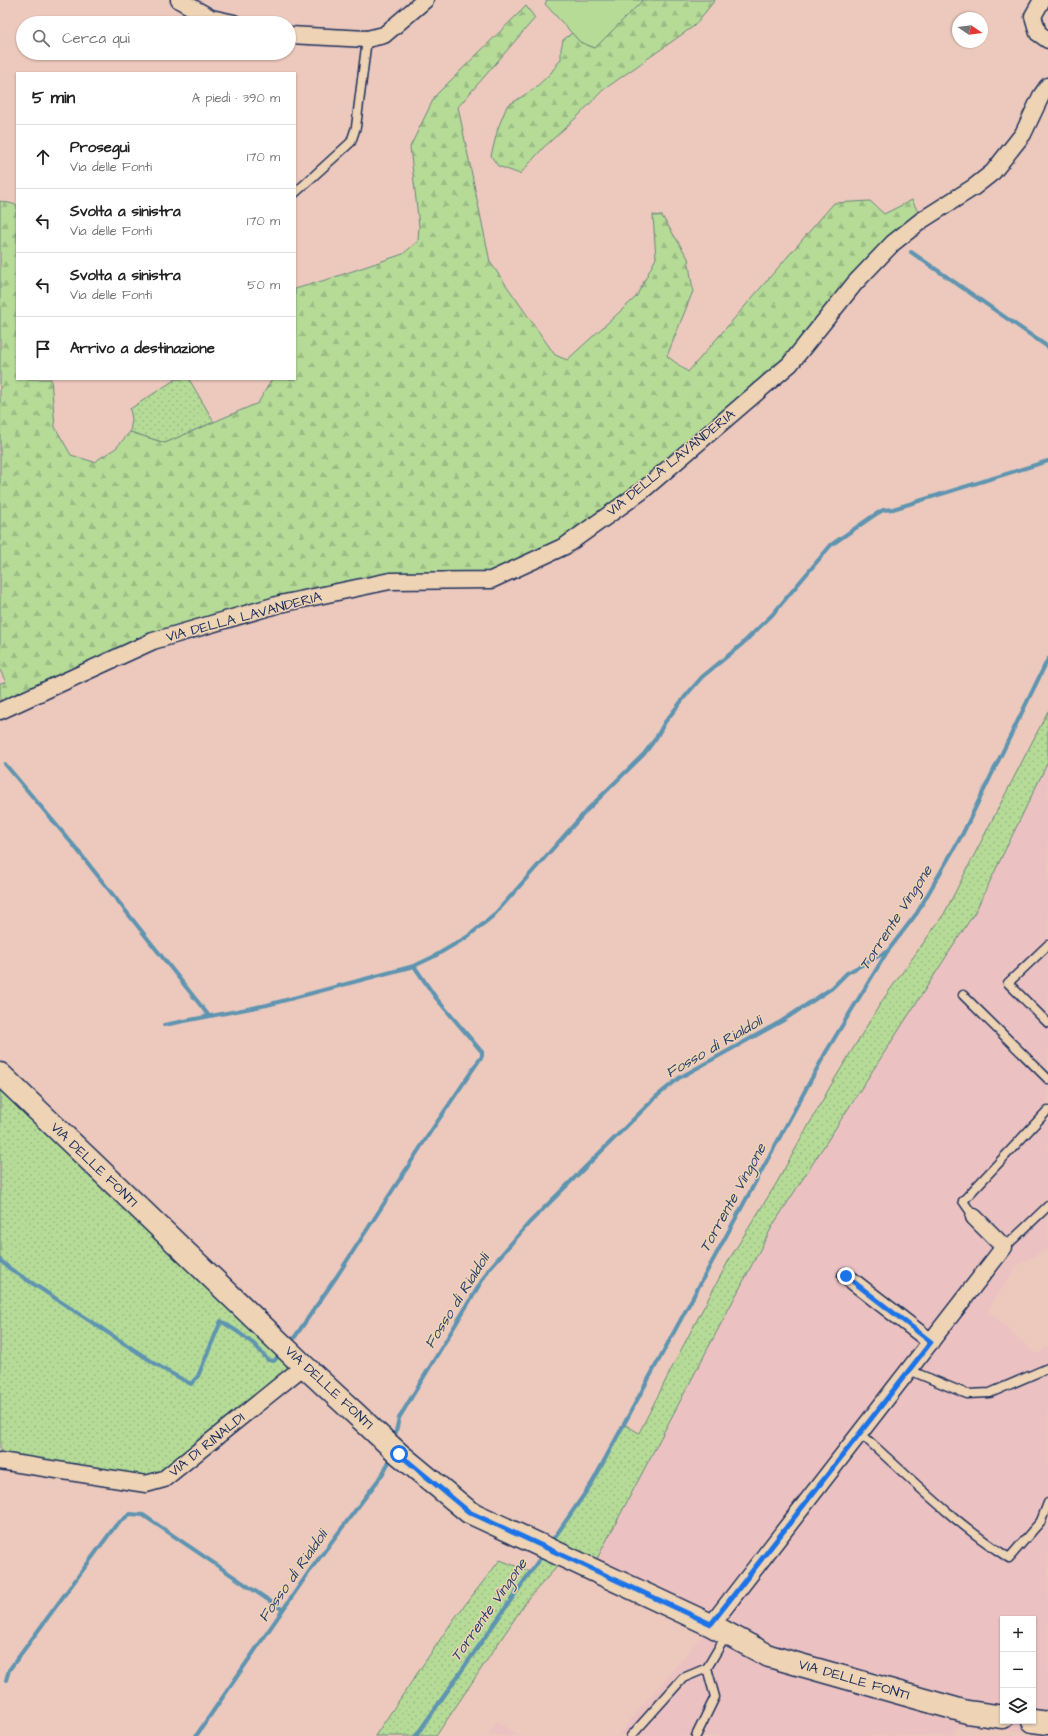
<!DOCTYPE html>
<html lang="it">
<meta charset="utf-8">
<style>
:root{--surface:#fff;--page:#f6f6f6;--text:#222;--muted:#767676;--line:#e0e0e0}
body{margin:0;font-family:"Architects Daughter",sans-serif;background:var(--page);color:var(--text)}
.controls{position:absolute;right:12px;bottom:12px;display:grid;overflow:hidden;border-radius:0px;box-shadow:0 1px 3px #0004}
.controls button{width:36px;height:36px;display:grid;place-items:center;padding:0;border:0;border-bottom:1px solid var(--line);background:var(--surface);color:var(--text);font:20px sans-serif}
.compass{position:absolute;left:952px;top:12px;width:36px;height:36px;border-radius:50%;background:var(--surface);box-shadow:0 1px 3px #0004;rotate:103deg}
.stop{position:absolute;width:12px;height:12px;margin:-9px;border:3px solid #1a73e8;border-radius:50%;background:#fff}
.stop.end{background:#1a73e8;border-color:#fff;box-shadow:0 1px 4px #0008}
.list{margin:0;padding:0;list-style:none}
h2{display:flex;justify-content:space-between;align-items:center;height:52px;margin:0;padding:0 16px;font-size:17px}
h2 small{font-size:13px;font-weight:400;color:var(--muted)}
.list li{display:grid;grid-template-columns:26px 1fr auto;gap:12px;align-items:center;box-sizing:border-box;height:64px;padding:0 16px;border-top:1px solid var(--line)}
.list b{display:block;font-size:15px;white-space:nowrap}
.list p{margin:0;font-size:13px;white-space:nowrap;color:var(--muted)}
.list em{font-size:13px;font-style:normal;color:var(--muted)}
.icon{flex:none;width:22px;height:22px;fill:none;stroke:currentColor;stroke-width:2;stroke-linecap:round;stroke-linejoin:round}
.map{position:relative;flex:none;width:1048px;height:1736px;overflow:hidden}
.search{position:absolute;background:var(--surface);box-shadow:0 1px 3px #0004;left:16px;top:16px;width:280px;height:44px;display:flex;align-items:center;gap:10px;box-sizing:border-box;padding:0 14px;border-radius:22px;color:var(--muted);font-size:15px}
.panel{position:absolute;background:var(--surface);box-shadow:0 1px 3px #0004;left:16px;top:72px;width:280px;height:308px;border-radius:0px}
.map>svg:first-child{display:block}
.built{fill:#ebc2c1;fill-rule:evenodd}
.grass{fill:url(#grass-dots);stroke:#68857a}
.forest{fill:url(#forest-firs);stroke:#68857a}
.park{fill:#b5db97;stroke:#68857a}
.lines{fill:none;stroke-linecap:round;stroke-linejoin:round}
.stream{stroke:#5e94b1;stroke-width:4}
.lane-casing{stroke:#1b2f5e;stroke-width:11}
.street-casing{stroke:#1b2f5e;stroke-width:19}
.secondary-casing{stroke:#1b2f5e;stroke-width:25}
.lane{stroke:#eed3b5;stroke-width:8}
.street{stroke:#eed3b5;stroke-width:16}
.secondary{stroke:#eed3b5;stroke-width:22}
.route{stroke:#1a73e8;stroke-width:5}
.labels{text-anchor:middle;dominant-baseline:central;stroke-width:3;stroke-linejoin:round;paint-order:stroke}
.street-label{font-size:14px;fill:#1b2f5e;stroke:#eed3b5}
.water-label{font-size:15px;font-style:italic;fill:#26406c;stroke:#eed3b5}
</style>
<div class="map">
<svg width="1048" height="1736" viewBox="0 0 1048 1736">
<defs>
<pattern id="grass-dots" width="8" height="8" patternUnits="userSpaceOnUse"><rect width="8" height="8" fill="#b5db97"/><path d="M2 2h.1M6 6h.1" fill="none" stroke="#9bbc85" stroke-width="1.8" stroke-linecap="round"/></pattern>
<pattern id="forest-firs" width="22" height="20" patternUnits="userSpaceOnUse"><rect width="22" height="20" fill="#b5db97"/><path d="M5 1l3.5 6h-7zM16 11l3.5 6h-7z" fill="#9bbc85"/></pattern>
</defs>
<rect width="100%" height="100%" fill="#ecc9bc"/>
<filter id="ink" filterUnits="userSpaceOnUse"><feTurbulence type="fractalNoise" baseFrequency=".025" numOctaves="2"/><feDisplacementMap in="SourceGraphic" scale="8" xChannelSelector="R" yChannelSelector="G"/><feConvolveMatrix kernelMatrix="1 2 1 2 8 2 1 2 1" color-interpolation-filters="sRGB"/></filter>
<g filter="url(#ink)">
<!-- built -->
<path class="built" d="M 1048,762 L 1048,1249 L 1018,1265 L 988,1310 L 1036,1354 L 1048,1346 L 1048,1734 L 959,1725 L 952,1736 L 617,1736 L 711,1625 L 591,1570 L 773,1225 L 974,912 ZM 1003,1619 L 1033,1619 L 1033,1721 L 1003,1721 Z
M 496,1721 L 519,1736 L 488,1736 Z"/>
<!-- grass -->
<path class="grass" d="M 176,379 L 189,379 L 214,422 L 165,443 L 130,432 L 132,419 L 130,409 Z
M 1048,711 L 1048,762 L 975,912 L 773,1225 L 591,1570 L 565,1558 L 528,1599 L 436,1736 L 375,1736 L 454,1619 L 500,1560 L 531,1572 L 592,1483 L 624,1424 L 639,1433 L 681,1350 L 730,1258 L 776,1184 L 831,1085 L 882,1001 L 944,914 Z
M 0,1074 L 304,1366 L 164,1479 L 0,1461 Z"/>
<!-- forest -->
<path class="forest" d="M 643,0 L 715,0 L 694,26 L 603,90 L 577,117 L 543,148 L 520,174 L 498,166 L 491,156 L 498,128 L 507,106 L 534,89 L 550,74 L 561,59 L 561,49 L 563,40 L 572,33 L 580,42 L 595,48 Z
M 526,6 L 535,18 L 458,107 L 490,262 L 555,355 L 567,360 L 636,297 L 656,258 L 653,215 L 662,216 L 688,258 L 693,291 L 667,356 L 688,372 L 834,203 L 870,201 L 884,214 L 912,200 L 922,220 L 790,364 L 565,546 L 491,580 L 390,581 L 153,641 L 0,711 L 0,683 L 6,682 L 0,670 L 0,201 L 17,205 L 17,379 L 51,379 L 55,427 L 71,455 L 94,462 L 116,448 L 130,432 L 165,443 L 258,403 L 272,379 L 295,379 L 295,289 L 332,278 L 403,254 L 418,241 L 419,226 L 410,147 L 435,96 Z"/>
<!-- park -->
<path class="park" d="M 547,0 L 643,0 L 595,48 L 580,42 L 545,4 Z"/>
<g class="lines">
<!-- stream -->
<path class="stream" d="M 911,252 L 1048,347
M 5,764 L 75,847 L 209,1016
M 164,1025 L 267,1005 L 414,966 L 433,957 L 467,937 L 493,916 L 587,810 L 644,754 L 656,738 L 665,722 L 688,693 L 702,677 L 741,645 L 772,615 L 831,545 L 873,516 L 883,510 L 893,509 L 1048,461
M 0,1260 L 9,1268 L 165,1370 L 191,1384 L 198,1376 L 221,1321 L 238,1332 L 255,1345 L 268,1360 L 274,1361 L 281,1353
M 290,1344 L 337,1276 L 431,1131 L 482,1056 L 482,1052 L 436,998 L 414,966
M 394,1440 L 399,1418 L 489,1269 L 529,1223 L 657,1096 L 679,1078 L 782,1021 L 832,988 L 847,973 L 886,952
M 550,1544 L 592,1483 L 826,1052 L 887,952 L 917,913 L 963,833 L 1048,659
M 6,1680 L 9,1670 L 116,1525 L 130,1514 L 143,1515 L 283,1610
M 196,1736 L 311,1569 L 382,1475 L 392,1456
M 416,1736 L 543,1554"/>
<!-- lane casing -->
<g class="lane-casing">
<path id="lane" d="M 295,193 L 351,142 L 356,127 L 367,39
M 1048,945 L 1008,983 L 1048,1023
M 963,995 L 1048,1079
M 974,1217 L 963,1201 L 1048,1110
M 1004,1248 L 1048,1206
M 909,1370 L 967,1394 L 990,1393 L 1048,1368
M 860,1433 C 908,1476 954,1523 1009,1558 L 1041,1521 L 1048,1503
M 631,1736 L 683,1678 L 707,1668
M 696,1736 L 715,1697 L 707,1668 L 727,1634"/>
</g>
<!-- street casing -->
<g class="street-casing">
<path id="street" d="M 179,0 L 211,18 L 234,23
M 1042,0 L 1033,16 L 1038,33 L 1048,40
M 289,35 L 367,39 L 384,35 L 425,0
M 0,711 L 153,641 L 280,604 L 390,581 L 491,580 L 565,546 L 642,491 L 790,364 L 855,283 L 893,243 L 922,220 L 974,187 L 993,172 L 1023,134 L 1041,96 L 1048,86
M 846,1276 L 931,1342
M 0,1461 L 146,1484 L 164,1479 L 304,1366
M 711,1625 L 1004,1247 L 974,1217"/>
</g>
<!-- secondary casing -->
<g class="secondary-casing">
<path id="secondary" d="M 0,1074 L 304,1366 L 399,1454 L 469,1512 L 711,1625 L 769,1656 L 967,1712 L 1003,1717
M 1033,1721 L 1048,1723"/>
</g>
<!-- lane -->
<use href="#lane" class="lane"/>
<!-- street -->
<use href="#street" class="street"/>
<!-- secondary -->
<use href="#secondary" class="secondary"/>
</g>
</g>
<g class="lines" filter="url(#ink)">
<!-- route -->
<path class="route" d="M 399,1454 L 469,1512 L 711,1624 L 931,1342 L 846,1276"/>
</g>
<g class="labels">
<!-- street labels -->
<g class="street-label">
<text transform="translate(671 463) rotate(-39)">VIA DELLA LAVANDERIA</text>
<text transform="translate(244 617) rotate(-15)">VIA DELLA LAVANDERIA</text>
<text transform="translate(94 1165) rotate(44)">VIA DELLE FONTI</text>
<text transform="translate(329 1388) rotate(43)">VIA DELLE FONTI</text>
<text transform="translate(207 1445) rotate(-39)">VIA DI RINALDI</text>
<text transform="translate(854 1680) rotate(16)">VIA DELLE FONTI</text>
</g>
<!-- water labels -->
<g class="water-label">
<text transform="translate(896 918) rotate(-57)">Torrente Vingone</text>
<text transform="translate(714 1047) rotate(-30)">Fosso di Rialdoli</text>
<text transform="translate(733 1198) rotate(-61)">Torrente Vingone</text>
<text transform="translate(457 1301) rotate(-58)">Fosso di Rialdoli</text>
<text transform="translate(293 1576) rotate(-55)">Fosso di Rialdoli</text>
<text transform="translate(489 1610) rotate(-55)">Torrente Vingone</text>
</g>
</g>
</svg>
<div class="controls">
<button>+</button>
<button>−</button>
<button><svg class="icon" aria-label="layers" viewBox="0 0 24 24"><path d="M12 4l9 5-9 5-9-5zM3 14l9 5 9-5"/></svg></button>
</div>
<svg class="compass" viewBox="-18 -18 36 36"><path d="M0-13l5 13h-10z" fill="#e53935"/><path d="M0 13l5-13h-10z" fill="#767676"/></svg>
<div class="stop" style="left:399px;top:1454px"></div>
<div class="stop end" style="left:846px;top:1276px"></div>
<div class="search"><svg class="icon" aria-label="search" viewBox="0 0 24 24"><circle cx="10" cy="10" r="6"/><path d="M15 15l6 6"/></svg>Cerca qui</div>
<section class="panel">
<h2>5 min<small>A piedi · 390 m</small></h2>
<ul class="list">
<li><svg class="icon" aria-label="ahead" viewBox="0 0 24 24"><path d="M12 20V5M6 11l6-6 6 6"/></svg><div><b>Prosegui</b><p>Via delle Fonti</p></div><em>170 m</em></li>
<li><svg class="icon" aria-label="left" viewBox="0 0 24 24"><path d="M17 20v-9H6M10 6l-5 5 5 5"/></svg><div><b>Svolta a sinistra</b><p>Via delle Fonti</p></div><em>170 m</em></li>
<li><svg class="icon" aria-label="left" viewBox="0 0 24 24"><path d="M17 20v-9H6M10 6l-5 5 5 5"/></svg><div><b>Svolta a sinistra</b><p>Via delle Fonti</p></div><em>50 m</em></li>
<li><svg class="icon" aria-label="arrive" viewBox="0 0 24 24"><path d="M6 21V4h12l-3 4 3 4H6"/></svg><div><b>Arrivo a destinazione</b></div></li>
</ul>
</section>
</div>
